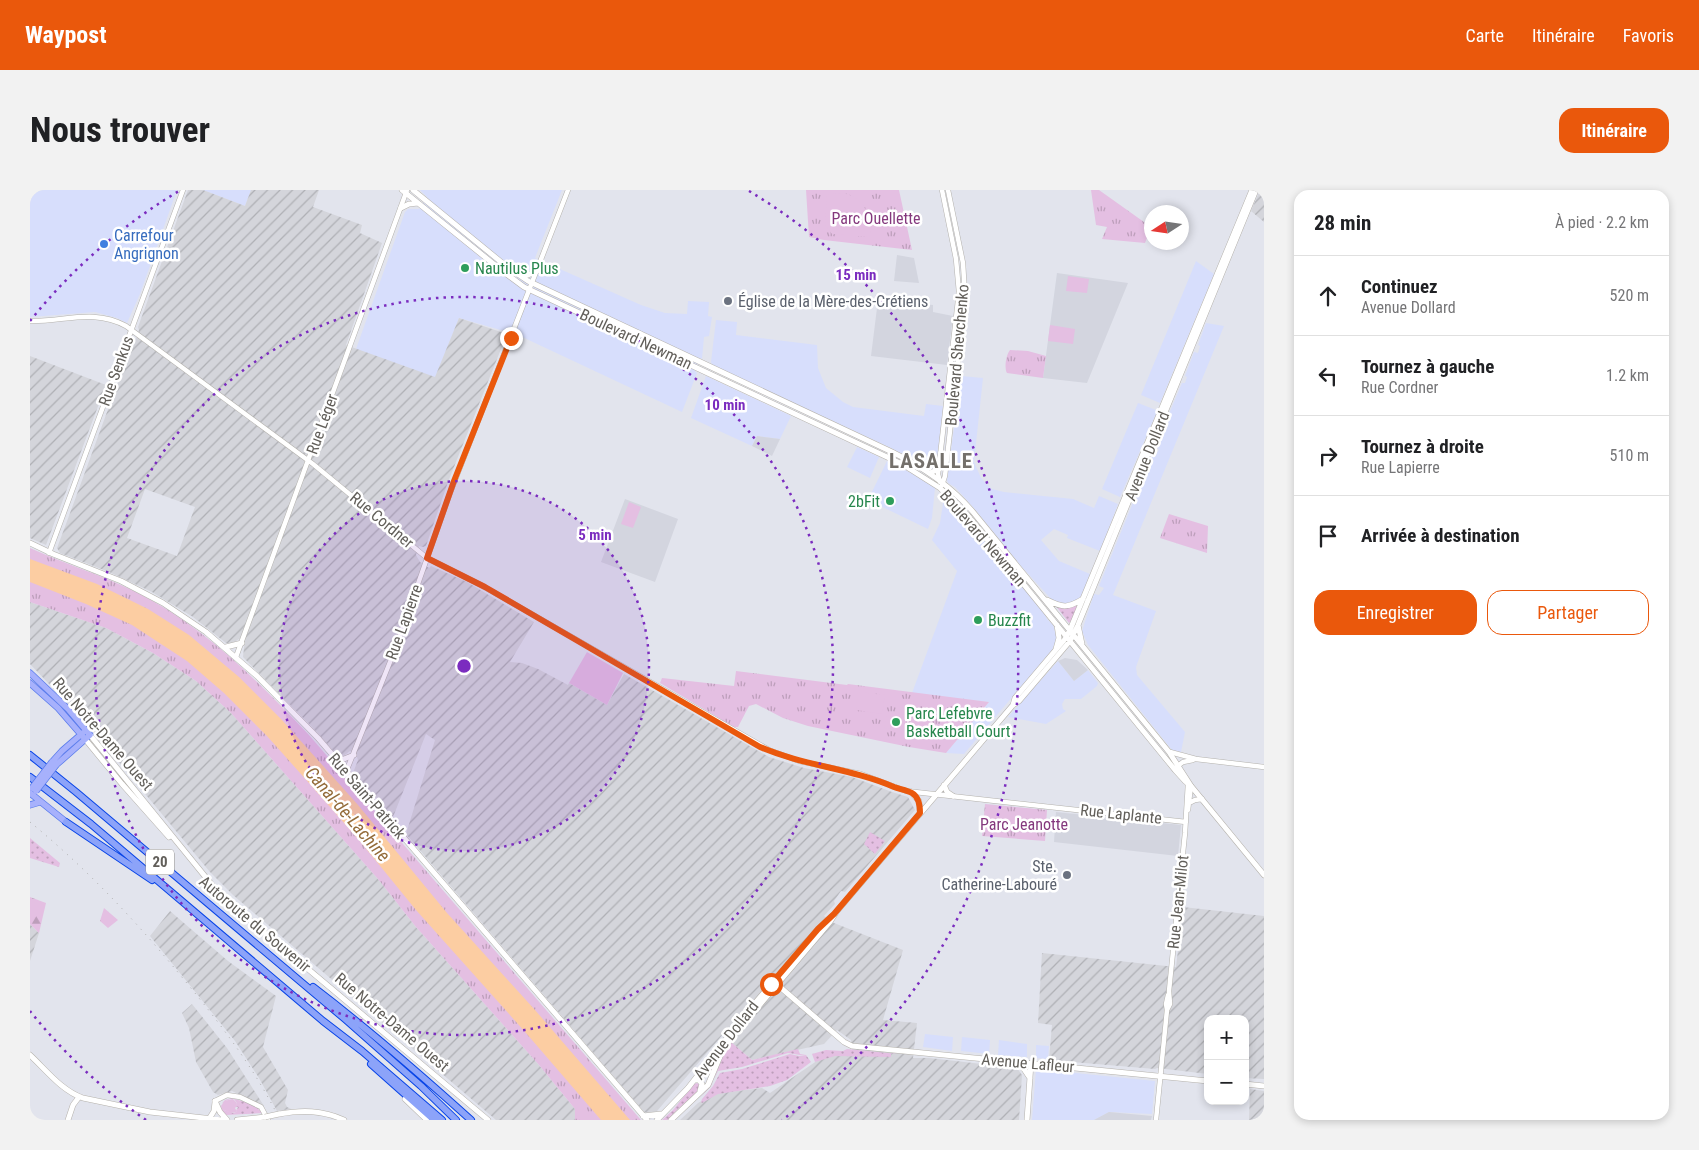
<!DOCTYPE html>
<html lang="fr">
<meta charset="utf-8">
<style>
:root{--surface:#fff;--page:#f2f2f2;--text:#202124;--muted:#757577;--line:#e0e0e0;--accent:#ea580c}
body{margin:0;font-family:"Roboto Condensed",sans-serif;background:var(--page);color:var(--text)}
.controls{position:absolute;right:15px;bottom:15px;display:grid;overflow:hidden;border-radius:10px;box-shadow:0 2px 8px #0003}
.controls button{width:45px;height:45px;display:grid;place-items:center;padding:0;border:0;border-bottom:1px solid var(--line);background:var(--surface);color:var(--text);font:25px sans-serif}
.compass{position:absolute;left:1114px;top:15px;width:45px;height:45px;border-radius:50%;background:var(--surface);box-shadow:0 2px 8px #0003;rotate:258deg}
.stop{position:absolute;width:15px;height:15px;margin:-11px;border:4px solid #ea580c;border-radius:50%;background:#fff}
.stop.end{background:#ea580c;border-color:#fff;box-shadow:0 1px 5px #0008}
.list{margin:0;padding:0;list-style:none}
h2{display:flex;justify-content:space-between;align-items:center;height:65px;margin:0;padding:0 20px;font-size:21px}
h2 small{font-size:16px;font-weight:400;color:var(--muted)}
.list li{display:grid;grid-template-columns:32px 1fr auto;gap:15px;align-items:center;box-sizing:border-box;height:80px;padding:0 20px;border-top:1px solid var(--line)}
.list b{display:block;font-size:19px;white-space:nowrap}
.list p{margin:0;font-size:16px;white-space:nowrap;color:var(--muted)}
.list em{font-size:16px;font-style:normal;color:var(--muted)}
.actions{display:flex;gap:10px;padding:15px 20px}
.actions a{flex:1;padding:11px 0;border:1px solid var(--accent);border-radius:15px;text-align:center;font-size:18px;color:var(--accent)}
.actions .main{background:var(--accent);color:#fff}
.icon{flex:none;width:28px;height:28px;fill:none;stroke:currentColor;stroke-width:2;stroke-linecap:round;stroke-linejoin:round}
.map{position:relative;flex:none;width:1234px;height:930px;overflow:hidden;border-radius:15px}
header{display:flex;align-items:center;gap:30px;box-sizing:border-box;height:70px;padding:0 25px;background:var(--accent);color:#fff}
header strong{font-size:24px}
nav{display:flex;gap:28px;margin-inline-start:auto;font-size:18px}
.intro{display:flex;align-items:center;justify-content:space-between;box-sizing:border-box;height:120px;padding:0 30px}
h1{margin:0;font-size:35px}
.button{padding:12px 22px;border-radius:15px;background:var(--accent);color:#fff;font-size:18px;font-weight:700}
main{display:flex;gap:30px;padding:0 30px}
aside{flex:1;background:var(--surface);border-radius:15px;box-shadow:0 2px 8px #0003}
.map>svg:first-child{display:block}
.commercial{fill:#d7defc}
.industrial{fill:url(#industrial-furrows);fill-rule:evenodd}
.education{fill:#d3d5df}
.grass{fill:url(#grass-dots);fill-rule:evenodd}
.forest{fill:url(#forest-firs)}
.park{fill:url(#park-tufts)}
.pitch{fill:#e4bfe2}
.water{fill:#fccda2}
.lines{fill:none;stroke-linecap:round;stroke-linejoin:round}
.tertiary-casing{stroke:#b4b2ad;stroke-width:5.5}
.secondary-casing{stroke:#b5b2ac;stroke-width:6}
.primary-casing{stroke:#5b7dec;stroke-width:7}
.motorway-casing{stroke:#0844e7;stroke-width:8}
.tertiary{stroke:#fff;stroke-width:4.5}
.secondary{stroke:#fff;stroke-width:5}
.primary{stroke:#a7b1fc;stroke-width:5.5}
.motorway{stroke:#8ca3f9;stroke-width:6}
.rail{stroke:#aeaead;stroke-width:1;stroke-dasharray:1 6;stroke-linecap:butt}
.secondary-bridge-casing{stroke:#b5b2ac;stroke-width:6;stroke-linecap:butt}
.primary-bridge-casing{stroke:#5b7dec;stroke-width:7;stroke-linecap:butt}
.secondary-bridge{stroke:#fff;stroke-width:5}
.primary-bridge{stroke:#a7b1fc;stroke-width:5.5}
.route{stroke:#ea580c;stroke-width:6}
.ring{fill:none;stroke:#7b2cbf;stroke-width:2.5;stroke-dasharray:2.5 5}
.shop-dot{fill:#3f7fe0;stroke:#fff;stroke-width:2}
.leisure-dot{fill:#2e9e5b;stroke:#fff;stroke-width:2}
.worship-dot{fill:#6b7280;stroke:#fff;stroke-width:2}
.labels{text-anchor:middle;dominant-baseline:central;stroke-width:5;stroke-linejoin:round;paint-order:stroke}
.shield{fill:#fff;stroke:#918f8c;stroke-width:1}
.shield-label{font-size:15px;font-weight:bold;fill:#625f5a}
.park-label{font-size:16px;fill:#84387d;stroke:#fff}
.shop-label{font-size:16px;fill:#366cbe;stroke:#fff;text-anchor:start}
.leisure-label{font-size:16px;fill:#27864d;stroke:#fff;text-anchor:start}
.worship-label{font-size:16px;fill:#5b616d;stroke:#fff;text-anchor:start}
.street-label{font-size:16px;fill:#625f5a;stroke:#fff}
.water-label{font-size:18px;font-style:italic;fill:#936b39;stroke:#fff}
.district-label{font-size:21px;font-weight:bold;letter-spacing:1px;fill:#74706b;stroke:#fff}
.centre{fill:#7b2cbf;stroke:#fff;stroke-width:2.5}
.ring-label{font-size:15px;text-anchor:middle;font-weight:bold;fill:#7b2cbf;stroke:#fff;stroke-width:5;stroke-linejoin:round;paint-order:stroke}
</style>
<header>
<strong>Waypost</strong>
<nav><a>Carte</a><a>Itinéraire</a><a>Favoris</a></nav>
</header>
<div class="intro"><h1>Nous trouver</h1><a class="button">Itinéraire</a></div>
<main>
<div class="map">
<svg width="1234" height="930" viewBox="0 0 1234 930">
<defs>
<pattern id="industrial-furrows" width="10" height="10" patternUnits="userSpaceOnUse" patternTransform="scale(1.25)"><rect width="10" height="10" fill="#d4d5db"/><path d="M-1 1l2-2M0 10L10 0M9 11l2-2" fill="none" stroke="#afb0b5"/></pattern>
<pattern id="grass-dots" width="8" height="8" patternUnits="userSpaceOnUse" patternTransform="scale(1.25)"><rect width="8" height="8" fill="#e4bfe2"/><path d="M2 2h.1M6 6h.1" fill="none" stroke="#bc9eba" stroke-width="1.8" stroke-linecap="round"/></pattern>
<pattern id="forest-firs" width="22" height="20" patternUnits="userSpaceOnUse" patternTransform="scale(1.25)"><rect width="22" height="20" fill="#e4bfe2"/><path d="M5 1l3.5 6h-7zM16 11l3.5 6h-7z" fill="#bc9eba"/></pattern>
<pattern id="park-tufts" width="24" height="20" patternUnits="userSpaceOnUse" patternTransform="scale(1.25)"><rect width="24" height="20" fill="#e4bfe2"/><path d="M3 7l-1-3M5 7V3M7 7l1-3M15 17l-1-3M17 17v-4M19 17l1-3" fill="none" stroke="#bc9eba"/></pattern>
</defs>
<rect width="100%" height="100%" fill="#e2e4ed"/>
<!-- commercial -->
<path class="commercial" d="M 0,0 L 147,0 L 110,104 L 97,133 L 87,128 L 65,122 L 0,127 Z
M 173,0 L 221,0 L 215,16 Z
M 390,0 L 532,0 L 505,68 L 611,115 L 635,123 L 657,124 L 658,111 L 679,112 L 678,126 L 682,127 L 679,146 L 674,147 L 672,169 L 670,168 L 665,181 L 667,183 L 652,222 L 488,145 L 429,128 L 405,188 L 326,159 L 375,22 L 378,19 L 389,19 L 397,7 Z
M 1166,71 L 1184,84 L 1130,213 L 1111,205 Z
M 686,130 L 707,132 L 706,145 L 787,155 L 788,178 L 796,198 L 813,212 L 823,217 L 894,226 L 896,214 L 913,216 L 906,278 L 902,280 L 861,258 L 682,175 L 681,172 Z
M 1176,133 L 1194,136 L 1083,405 L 1126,421 L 1106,477 L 1107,485 L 1155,542 L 1151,562 L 1142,560 L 1058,455 L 1052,441 L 1064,404 L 1069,405 L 1074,398 L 1069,396 L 1122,266 L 1125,267 L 1129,259 L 1125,257 L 1152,193 L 1155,193 L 1157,187 L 1155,186 L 1164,162 L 1168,163 L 1170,156 L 1168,155 Z
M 676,186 L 761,226 L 750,249 L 727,246 L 722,256 L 661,228 Z
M 931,186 L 953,188 L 944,272 L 951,288 L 962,299 L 974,302 L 1043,309 L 1064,318 L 1069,306 L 1088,314 L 1070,361 L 1037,348 L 1038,345 L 1024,339 L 1011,350 L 1029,371 L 1060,384 L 1052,405 L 1046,411 L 1034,415 L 1022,410 L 991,376 L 943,317 L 925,297 L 918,293 L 917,290 Z
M 1108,213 L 1126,220 L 1127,222 L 1090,307 L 1072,299 Z
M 827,257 L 849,267 L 840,288 L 817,277 Z
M 857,271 L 883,284 L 905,298 L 902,328 L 898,339 L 838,310 Z
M 914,307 L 919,310 L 933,325 L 973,374 L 973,376 L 977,380 L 979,380 L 1017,427 L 1016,428 L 1023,435 L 1026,445 L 1026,450 L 1022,460 L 934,564 L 916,563 L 959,512 L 882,503 L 927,381 L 902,350 L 910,333 Z
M 1028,471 L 1044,491 L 1058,480 L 1068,493 L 1067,496 L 1051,509 L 1035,509 L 1032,514 L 1033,519 L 1036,521 L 1016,534 L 978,527 Z
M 895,844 L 923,847 L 922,861 L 893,857 Z
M 932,847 L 960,850 L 959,864 L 931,861 Z
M 969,850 L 997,854 L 997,867 L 968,865 Z
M 1006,855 L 1019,856 L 1018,869 L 1006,868 Z
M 1006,879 L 1125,891 L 1122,924 L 1079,922 L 1064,930 L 1002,930 Z"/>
<!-- industrial -->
<path class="industrial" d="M 158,0 L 173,0 L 215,16 L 221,0 L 289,0 L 283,17 L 332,35 L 330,43 L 352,53 L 316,155 L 405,187 L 429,128 L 477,144 L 418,292 L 396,356 L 393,357 L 389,356 L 386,365 L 390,372 L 399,378 L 401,376 L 437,392 L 504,432 L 480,472 L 492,473 L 508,479 L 538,495 L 539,493 L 577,515 L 594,484 L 739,567 L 774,578 L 822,587 L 862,602 L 878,607 L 885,620 L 815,702 L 811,701 L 804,711 L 805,714 L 794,726 L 804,733 L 873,760 L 853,830 L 887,833 L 883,868 L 899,868 L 987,878 L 992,885 L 989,930 L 650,930 L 668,913 L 678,907 L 690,903 L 732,898 L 740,903 L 794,866 L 822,862 L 821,850 L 807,840 L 794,854 L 722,870 L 701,852 L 709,842 L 701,835 L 627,921 L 620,923 L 614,922 L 376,644 L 405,550 L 396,544 L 363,627 L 323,583 L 328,570 L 326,564 L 320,561 L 312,567 L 307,565 L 282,537 L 213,467 L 215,449 L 209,449 L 203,453 L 196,453 L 163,427 L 122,402 L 79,382 L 30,363 L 27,358 L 36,334 L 103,151 L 106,149 L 109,140 L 108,137 ZM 115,299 L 165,317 L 147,366 L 97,348 Z
M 1230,0 L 1234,0 L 1234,32 L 1221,21 Z
M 0,166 L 76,195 L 16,355 L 0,348 Z
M 0,412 L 76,438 L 123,463 L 166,491 L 201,523 L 348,689 L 386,737 L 509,875 L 545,919 L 545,930 L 466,930 L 203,705 L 180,682 L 58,535 L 0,474 Z
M 1153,717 L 1234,726 L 1234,889 L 1215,888 L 1215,829 L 1178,829 L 1178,884 L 1127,878 L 1125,879 L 1019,870 L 1022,835 L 1008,833 L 1012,763 L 1146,777 Z
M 140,721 L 198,771 L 246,806 L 233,857 L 258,900 L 255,913 L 257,917 L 261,919 L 247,921 L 229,888 L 205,851 L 120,746 Z
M 0,734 L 9,743 L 0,771 Z
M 162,814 L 197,858 L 234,916 L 202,901 L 188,905 L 183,902 L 166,872 L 159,838 L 152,823 Z
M 1220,899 L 1234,901 L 1234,930 L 1219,930 Z"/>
<!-- education -->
<path class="education" d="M 867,65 L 884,68 L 889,93 L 864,91 Z
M 1027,83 L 1098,93 L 1057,193 L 1013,188 Z
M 848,110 L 903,115 L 903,122 L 923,126 L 917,175 L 841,166 Z
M 727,246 L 750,249 L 742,266 L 722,256 Z
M 595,309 L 648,329 L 625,392 L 571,372 Z
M 1035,468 L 1047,470 L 1058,480 L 1044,491 L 1028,471 Z
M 1026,622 L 1151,635 L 1148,666 L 1024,652 Z
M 1079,922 L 1122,926 L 1121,930 L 1064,930 Z"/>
<!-- grass -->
<path class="grass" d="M 1048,414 L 1043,429 L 1039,433 L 1026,416 Z
M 840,642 L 855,651 L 845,664 L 834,654 Z
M 0,648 L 30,673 L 29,677 L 0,668 Z
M 701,852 L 722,870 L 768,859 L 770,864 L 776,864 L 770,865 L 758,863 L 712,877 L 688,881 L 681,896 L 670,908 L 683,892 L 694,863 Z
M 817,859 L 867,864 L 861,864 L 861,867 L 805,866 L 785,872 L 782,864 L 796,860 L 813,861 Z
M 760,864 L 769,866 L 776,865 L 781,872 L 757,890 L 740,896 L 688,904 L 672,913 L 671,912 L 672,909 L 683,896 L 690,883 L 712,879 Z
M 667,893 L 670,895 L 670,899 L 646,921 L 638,930 L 632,930 L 643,920 L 664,894 Z
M 201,908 L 223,914 L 233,923 L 196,925 L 192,921 L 191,916 L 195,910 ZM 200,909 L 204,909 L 207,913 L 205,917 L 208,917 L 206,922 L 203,923 L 194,920 L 192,917 L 193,912 Z"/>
<!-- forest -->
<path class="forest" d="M 0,707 L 16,713 L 9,743 L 0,734 Z
M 203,909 L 207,913 L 205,919 L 207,920 L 206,922 L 201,923 L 192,919 L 192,915 L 194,911 Z"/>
<!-- park -->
<path class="park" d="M 776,0 L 869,0 L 882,60 L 794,50 L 779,47 Z
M 1061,0 L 1069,0 L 1121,37 L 1115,53 L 1072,49 L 1077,37 L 1066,35 Z
M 980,160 L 998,161 L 1016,166 L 1013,188 L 977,183 C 974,178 976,165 980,160 Z
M 1139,324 L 1178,336 L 1177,363 L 1130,348 Z
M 0,358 C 35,374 72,385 106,402 C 174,436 227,490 279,545 L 611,930 L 545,930 L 545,919 L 509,875 L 386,737 L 348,689 L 201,523 L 166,491 L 123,463 L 76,438 L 0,412 Z
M 706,481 L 817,495 L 818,494 L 959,512 L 916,563 L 879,557 L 778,536 L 753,528 L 726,514 L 719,516 L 708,537 L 704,537 L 630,493 L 632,488 L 704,496 Z
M 955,614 L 1017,620 L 1015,651 L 952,646 Z
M 74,718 L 88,730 L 78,738 L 70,731 Z"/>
<!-- pitch -->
<path class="pitch" d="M 806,3 C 832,2 842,24 840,47 L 802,44 L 795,35 L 797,5 Z
M 1038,86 L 1059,89 L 1057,103 L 1036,101 Z
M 1020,135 L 1045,139 L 1043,154 L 1018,151 Z
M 599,312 L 611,317 L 603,338 L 591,334 Z
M 557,462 L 593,483 L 577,515 L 539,493 Z
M 828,502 L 855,505 L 852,524 L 826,520 Z
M 857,522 L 877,525 L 875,541 L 854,538 Z"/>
<!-- water -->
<path class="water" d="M 0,369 L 67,394 L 118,419 L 159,445 L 209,487 L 252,530 L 328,615 L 417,723 L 505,820 L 600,930 L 571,930 L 496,843 L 386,720 L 329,650 L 279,593 L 237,546 L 194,503 L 157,471 L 102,435 L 56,414 L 0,392 Z"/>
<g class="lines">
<!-- tertiary casing -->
<g class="tertiary-casing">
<path id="tertiary" d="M 0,131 C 33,132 64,118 96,136 L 283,274 L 397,368 L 451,395 L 739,560 L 769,571 L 831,584 L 876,601 L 1156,632
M 910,292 L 908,284 L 929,102 L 926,69 L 912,0
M 912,295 L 915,286 L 935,106 L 933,73 L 918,0
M 19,363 L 153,0
M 206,467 L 377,0
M 1140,562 L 1166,569 L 1234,577
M 1145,578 L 1153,572 L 1163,570
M 316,582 L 364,462 L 420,303 L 538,0
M 1159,613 L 1165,610 L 1172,609
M 1158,620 L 1161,596
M 1137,820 L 1140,814 L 1139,801 L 1155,643 L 1158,594
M 185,911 L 197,905 L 210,907 L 231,917 L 238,930
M 1126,930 L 1137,820 L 1136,814 L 1138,805"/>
</g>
<!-- secondary casing -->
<g class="secondary-casing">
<path id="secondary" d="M 372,0 L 471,80 L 494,97 L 872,274 L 910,298 L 938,326 L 1145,580 L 1155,591 L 1161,596 L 1234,685
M 383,0 L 476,76 L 498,91 L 862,262 C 893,277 920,295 943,322 L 1139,562 L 1161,596
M 371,18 L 379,14 L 388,13
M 491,86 L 498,85 L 507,81
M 900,283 L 909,279
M 0,353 L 23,364 L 91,391 L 133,413 L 176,442 L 227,486 L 288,548 L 617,930
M 1017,410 C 1033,418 1038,418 1053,409
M 1048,435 L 1052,454
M 196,457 L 212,453
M 1026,459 L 1029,448 L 1027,435
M 983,515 L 985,508 L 1035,449 L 1040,440 L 1222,0
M 60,545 L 191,706 L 458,930
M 55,549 L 92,594 L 139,647
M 305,569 L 314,569 L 324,565
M 914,595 L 917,602 L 923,606
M 881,602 L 889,611 L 890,623
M 743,791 L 814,852 L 822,856 L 1178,891
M 0,865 C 16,880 32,901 53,908 L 120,922 L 192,930
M 986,872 L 994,879 L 1000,888
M 665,890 L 669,890 L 672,894 L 670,901
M 1215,894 L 1234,896
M 375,909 L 397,930
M 185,911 L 190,922 L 197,930
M 249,924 C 272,920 292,920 314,930
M 613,926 L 631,924
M 179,929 L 184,921 L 185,912
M 38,930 L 43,915 L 49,907
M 207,930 L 235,927
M 627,930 L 658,898 L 714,826 L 788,739 L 802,726
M 641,930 L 678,895 L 691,864 L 700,850 L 800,732 L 807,721 L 983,515 L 989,511 L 1040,451 L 1048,435 L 1226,0
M 997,930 L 1001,873"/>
</g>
<!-- primary casing -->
<g class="primary-casing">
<path id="primary" d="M 0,483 L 38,519 L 60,545 L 26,575
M 0,493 L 28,518 L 55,549
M 22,572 L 32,561 L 54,542
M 0,603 L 36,632
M 0,615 L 10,612"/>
</g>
<!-- motorway casing -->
<g class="motorway-casing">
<path id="motorway" d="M 0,565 L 46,602 L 315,829 L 391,896 L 426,930
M 0,587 L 61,634 L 293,831 L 332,861 L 412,930
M 36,632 L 122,690
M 283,797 C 338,839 390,884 441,930
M 341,874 L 404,930"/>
</g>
<!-- tertiary -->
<use href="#tertiary" class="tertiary"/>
<!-- secondary -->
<use href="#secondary" class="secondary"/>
<!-- primary -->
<use href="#primary" class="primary"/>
<!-- motorway -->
<use href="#motorway" class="motorway"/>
<!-- rail -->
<path class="rail" d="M 0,632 C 56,678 106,731 151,786 C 189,832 224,877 250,930"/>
<!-- secondary-bridge casing -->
<g class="secondary-bridge-casing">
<path id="secondary-bridge" d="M 235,927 L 249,924"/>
</g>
<!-- primary-bridge casing -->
<g class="primary-bridge-casing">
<path id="primary-bridge" d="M 2,598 L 22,572
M 6,601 L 26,575"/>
</g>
<!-- secondary-bridge -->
<use href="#secondary-bridge" class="secondary-bridge"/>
<!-- primary-bridge -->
<use href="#primary-bridge" class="primary-bridge"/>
</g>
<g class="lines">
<!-- route -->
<path class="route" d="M 481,148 L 424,291 L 397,368 L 455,397 L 730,557 C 774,576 820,578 864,597 C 869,599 877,600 882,603 C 889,607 890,615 890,623 L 804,724 L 788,739 L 741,794"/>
</g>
<!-- distance rings -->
<circle cx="434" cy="476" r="185" fill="#7b2cbf" fill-opacity=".12"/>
<g class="ring">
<circle cx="434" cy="476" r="185"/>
<circle cx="434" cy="476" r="369"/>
<path d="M116 930A554 554 0 0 1 0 821M0 131A554 554 0 0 1 149 1M719 1A554 554 0 0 1 752 930"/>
</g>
<!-- markers -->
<circle class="shop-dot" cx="74" cy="54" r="5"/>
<g class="leisure-dot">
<circle cx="435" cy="78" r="5"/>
<circle cx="860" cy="311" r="5"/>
<circle cx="948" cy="430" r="5"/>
<circle cx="866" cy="532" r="5"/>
</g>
<g class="worship-dot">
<circle cx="698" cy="111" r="5"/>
<circle cx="1037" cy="685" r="5"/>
</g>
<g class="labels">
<!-- shield labels -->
<rect class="shield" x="116" y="659.5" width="28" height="25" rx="4"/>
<g class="shield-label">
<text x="130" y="672">20</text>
</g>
<!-- park labels -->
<g class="park-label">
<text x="846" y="28">Parc Ouellette</text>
<text x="994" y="634">Parc Jeanotte</text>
</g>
<!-- shop labels -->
<g class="shop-label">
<text x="84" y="45">Carrefour<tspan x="84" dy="18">Angrignon</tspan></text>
</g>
<!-- leisure labels -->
<g class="leisure-label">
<text x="445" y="78">Nautilus Plus</text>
<text x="850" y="311" text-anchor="end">2bFit</text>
<text x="958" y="430">Buzzfit</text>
<text x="876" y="523">Parc Lefebvre<tspan x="876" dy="18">Basketball Court</tspan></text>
</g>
<!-- worship labels -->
<g class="worship-label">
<text x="708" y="111">Église de la Mère-des-Crétiens</text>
<text x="1027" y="676" text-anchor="end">Ste.<tspan x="1027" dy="18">Catherine-Labouré</tspan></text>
</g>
<!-- street labels -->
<g class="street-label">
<text transform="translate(606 149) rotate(25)">Boulevard Newman</text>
<text transform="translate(927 165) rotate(-85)">Boulevard Shevchenko</text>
<text transform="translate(86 181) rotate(-70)">Rue Senkus</text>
<text transform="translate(292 234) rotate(-70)">Rue Léger</text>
<text transform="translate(1117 266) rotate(-68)">Avenue Dollard</text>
<text transform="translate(352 330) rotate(40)">Rue Cordner</text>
<text transform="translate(953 348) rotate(49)">Boulevard Newman</text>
<text transform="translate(374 432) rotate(-70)">Rue Lapierre</text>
<text transform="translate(73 544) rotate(49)">Rue Notre-Dame Ouest</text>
<text transform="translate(337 606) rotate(49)">Rue Saint-Patrick</text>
<text transform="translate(1091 624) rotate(6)">Rue Laplante</text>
<text transform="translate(1148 712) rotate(-84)">Rue Jean-Milot</text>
<text transform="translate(225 734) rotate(40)">Autoroute du Souvenir</text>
<text transform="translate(362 832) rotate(40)">Rue Notre-Dame Ouest</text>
<text transform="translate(696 850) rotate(-52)">Avenue Dollard</text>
<text transform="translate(998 873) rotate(5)">Avenue Lafleur</text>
</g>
<!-- water labels -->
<g class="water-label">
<text transform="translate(318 624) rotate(49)">Canal-de-Lachine</text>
</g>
<!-- district labels -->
<g class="district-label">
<text x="901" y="271">LASALLE</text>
</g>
</g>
<circle cx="434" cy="476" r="8" class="centre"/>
<g class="ring-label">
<text x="826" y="90">15 min</text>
<text x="695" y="220">10 min</text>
<text x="565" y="350">5 min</text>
</g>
</svg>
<div class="controls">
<button>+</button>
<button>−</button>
</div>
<svg class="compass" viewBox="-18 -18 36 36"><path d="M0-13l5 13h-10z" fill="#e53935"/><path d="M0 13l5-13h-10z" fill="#757577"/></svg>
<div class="stop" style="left:741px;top:794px"></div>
<div class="stop end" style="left:481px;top:148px"></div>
</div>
<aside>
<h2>28 min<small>À pied · 2.2 km</small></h2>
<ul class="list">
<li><svg class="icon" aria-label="ahead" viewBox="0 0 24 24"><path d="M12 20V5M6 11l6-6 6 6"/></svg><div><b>Continuez</b><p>Avenue Dollard</p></div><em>520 m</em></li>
<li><svg class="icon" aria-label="left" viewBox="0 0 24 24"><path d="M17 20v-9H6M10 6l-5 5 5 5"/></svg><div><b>Tournez à gauche</b><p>Rue Cordner</p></div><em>1.2 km</em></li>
<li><svg class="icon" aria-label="right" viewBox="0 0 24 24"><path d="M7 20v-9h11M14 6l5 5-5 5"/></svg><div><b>Tournez à droite</b><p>Rue Lapierre</p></div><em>510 m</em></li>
<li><svg class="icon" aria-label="arrive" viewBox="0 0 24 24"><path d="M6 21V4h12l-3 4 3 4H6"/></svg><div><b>Arrivée à destination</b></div></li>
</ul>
<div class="actions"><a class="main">Enregistrer</a><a>Partager</a></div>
</aside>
</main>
